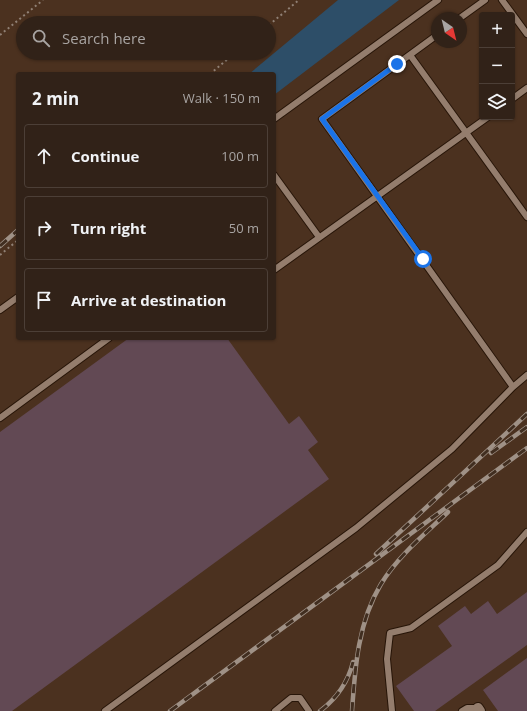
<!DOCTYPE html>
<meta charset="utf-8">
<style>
:root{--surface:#312218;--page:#392a21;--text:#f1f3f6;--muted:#a8a4a2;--line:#4c3f37}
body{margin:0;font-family:"Open Sans",sans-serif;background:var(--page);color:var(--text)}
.controls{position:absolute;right:12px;top:12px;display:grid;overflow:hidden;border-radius:4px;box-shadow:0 1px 3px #0004}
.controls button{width:36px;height:36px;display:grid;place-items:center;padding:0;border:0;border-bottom:1px solid var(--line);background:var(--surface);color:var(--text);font:20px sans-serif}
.compass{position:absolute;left:431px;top:12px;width:36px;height:36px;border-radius:50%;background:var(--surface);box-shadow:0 1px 3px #0004;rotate:145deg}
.stop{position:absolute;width:12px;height:12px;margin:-9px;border:3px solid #1a73e8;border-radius:50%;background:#fff}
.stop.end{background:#1a73e8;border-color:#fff;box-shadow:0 1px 4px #0008}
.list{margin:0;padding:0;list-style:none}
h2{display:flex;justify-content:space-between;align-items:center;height:52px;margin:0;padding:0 16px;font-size:17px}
h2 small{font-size:13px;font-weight:400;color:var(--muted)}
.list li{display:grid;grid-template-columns:26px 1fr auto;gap:12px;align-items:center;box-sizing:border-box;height:64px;margin:0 8px 8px;padding:0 8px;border:1px solid var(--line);border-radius:4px}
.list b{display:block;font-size:15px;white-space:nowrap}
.list em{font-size:13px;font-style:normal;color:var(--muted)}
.icon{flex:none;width:22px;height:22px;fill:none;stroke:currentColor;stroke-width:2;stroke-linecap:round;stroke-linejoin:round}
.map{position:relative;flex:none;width:527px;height:711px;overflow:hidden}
.search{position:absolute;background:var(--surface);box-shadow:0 1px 3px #0004;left:16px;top:16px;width:260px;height:44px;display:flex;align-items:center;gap:10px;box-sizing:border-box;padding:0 14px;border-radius:22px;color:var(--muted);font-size:15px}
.panel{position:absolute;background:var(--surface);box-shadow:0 1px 3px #0004;left:16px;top:72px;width:260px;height:268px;border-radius:4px}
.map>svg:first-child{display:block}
.built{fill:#4b311f;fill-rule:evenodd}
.water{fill:#2d4e68}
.building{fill:#624954}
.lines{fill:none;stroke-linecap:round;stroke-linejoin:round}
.lane-casing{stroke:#271508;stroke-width:8}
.street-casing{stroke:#271508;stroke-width:12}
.path{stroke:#908075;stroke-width:2;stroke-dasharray:2 3;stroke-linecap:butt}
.lane{stroke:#947d6d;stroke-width:6}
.street{stroke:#947d6d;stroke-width:10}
.rail-casing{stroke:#9f9186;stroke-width:4.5}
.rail{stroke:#412e20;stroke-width:3;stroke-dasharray:9;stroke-linecap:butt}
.route{stroke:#1a73e8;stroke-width:5}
</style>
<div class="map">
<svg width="527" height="711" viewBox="0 0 527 711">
<rect width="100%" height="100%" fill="#412e20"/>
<!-- built -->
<path class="built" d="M 0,0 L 527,0 L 527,711 L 0,711 ZM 482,15 L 512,15 L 512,117 L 482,117 ZM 437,18 L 461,18 L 461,42 L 437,42 ZM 23,23 L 269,23 L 269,53 L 23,53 ZM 18,74 L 274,74 L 274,338 L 18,338 Z"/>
<!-- water -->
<path class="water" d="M 338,0 L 399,0 L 274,95 L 274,74 L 249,74 Z"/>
<!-- building -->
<path class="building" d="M 129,338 L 227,338 L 289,424 L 299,416 L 318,442 L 308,450 L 329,479 L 12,711 L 0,711 L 0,432 Z
M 527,592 L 527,645 L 435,711 L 414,711 L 396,686 L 452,646 L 438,626 L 465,606 L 471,614 L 488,601 L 497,614 Z
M 527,658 L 527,711 L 498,711 L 483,690 Z"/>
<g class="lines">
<!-- lane casing -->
<g class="lane-casing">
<path id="lane" d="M 502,0 L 527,34
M 460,18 L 485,0
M 437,35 L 322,119 L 513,387
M 410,55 L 527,217
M 512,99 L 527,88
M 274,119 L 438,0
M 274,175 L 319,237
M 274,270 L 488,117
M 0,310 L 18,297
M 0,418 L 109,338
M 105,711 L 356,528 L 452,449 L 513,387 L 527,375
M 275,711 L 291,698 L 300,698 L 309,711
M 392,711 L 387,659 L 390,633 L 411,628 L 498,565 L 527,532
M 462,711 L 467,708 L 478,708"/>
</g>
<!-- street casing -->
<g class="street-casing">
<path id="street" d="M 478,708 L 480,711"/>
</g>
<!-- path -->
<path class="path" d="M 269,25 L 299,0
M 0,35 L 43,0
M 210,74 L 235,53
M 0,255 L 18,240"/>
<!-- lane -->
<use href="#lane" class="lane"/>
<!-- street -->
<use href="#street" class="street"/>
<!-- rail casing -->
<g class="rail-casing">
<path id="rail" d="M 0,246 L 18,230
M 491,453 L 527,427
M 376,554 L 527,414
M 170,711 L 527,448
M 320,711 C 336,699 348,682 353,662
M 352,711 C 355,668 358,622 381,584 C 398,556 425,534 448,512"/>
</g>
<!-- rail -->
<use href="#rail" class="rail"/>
</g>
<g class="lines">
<!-- route -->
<path class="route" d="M 397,64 L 322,119 L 423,259"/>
</g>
</svg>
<div class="controls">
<button>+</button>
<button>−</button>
<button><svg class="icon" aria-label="layers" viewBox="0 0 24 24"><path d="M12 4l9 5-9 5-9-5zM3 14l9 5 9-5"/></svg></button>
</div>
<svg class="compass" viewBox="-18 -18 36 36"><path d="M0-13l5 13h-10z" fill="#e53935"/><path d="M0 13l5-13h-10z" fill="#a8a4a2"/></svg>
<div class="stop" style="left:423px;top:259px"></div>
<div class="stop end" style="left:397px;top:64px"></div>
<div class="search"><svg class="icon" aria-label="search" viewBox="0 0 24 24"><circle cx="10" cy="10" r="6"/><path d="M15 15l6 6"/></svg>Search here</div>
<section class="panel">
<h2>2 min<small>Walk · 150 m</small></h2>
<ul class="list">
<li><svg class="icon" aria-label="ahead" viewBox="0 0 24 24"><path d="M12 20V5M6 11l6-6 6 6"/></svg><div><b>Continue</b></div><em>100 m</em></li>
<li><svg class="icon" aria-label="right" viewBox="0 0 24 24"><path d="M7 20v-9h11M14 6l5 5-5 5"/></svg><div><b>Turn right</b></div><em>50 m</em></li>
<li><svg class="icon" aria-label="arrive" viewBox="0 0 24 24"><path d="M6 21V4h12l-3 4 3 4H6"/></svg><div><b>Arrive at destination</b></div></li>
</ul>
</section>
</div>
